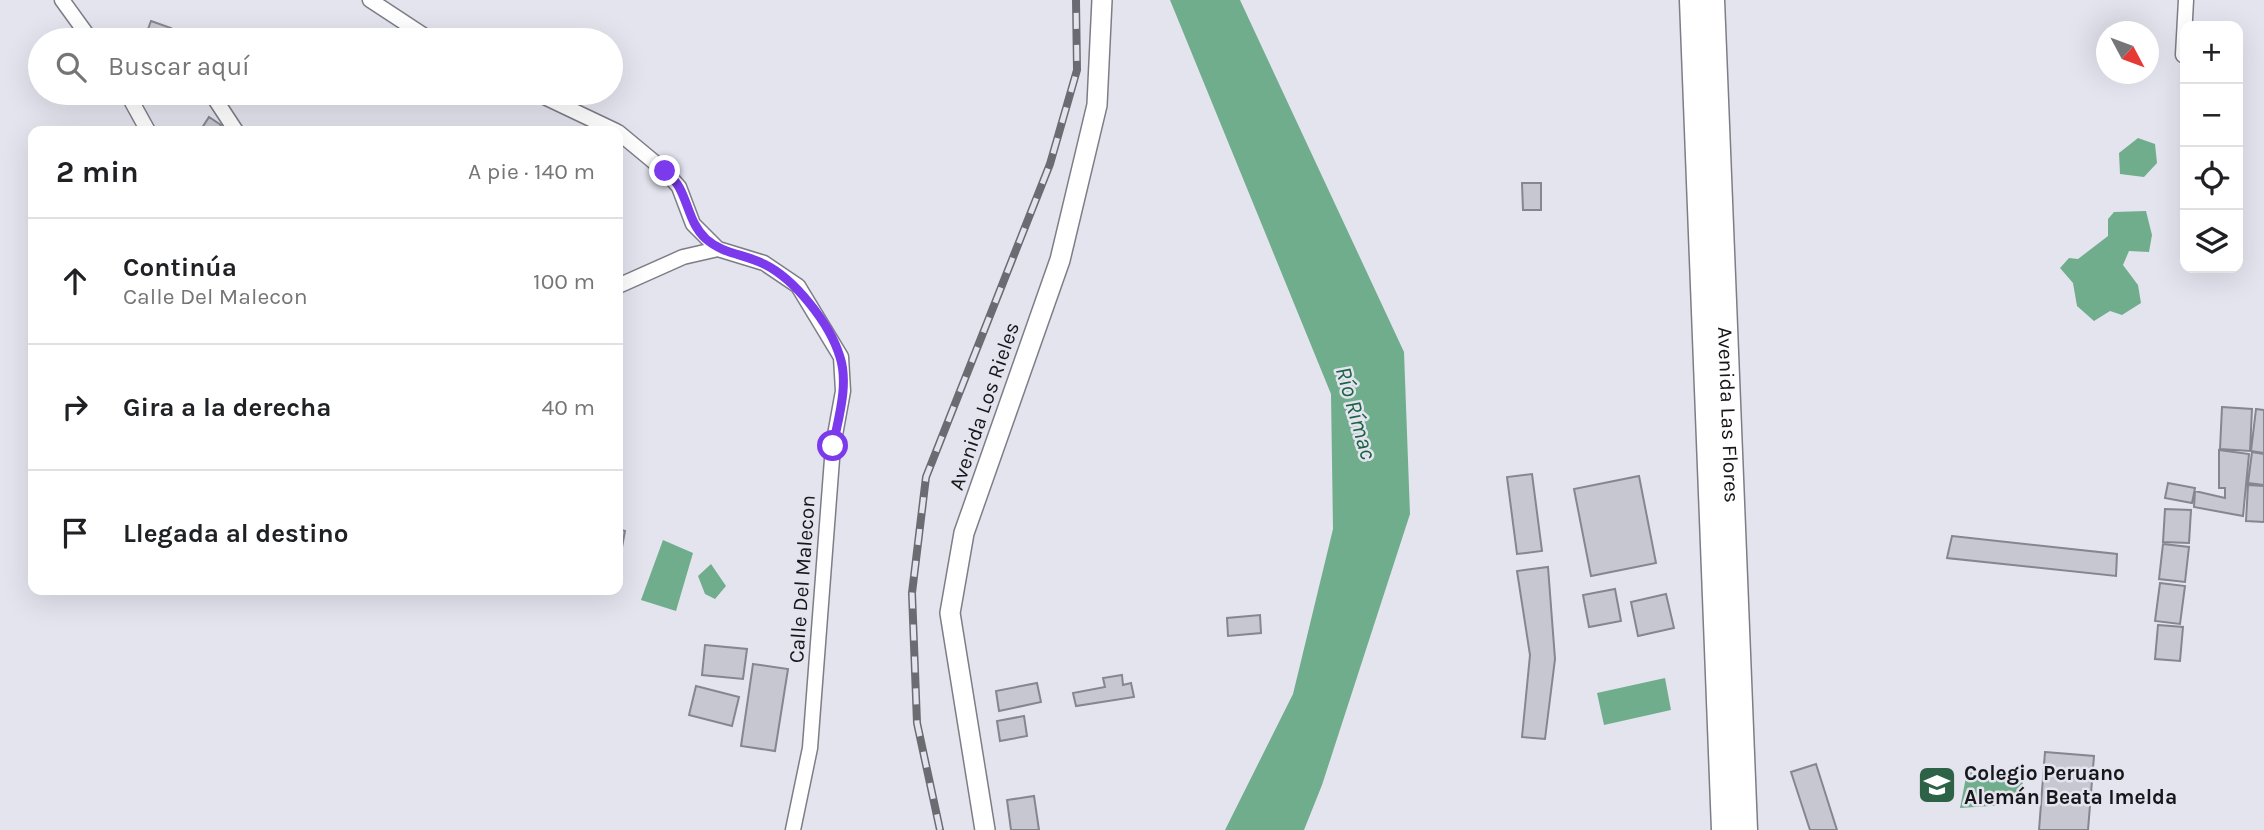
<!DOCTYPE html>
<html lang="es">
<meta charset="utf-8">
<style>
:root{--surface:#fff;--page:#f2f2f2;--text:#202124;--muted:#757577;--line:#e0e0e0}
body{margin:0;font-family:Karla,sans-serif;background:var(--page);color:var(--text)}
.controls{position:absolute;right:21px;top:21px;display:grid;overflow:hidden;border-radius:14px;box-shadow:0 7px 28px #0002}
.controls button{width:63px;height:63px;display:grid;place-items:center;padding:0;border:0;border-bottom:2px solid var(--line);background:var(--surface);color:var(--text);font:35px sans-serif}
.compass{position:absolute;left:2096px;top:21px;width:63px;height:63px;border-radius:50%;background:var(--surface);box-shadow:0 7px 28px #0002;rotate:131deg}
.stop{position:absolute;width:21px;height:21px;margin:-16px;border:5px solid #7c3aed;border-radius:50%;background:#fff}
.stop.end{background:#7c3aed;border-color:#fff;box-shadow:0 2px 7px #0008}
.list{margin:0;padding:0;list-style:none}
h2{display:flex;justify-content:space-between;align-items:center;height:91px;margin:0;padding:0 28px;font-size:30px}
h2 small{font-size:23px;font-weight:400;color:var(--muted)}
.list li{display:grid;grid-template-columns:46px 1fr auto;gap:21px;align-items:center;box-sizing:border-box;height:126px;padding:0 28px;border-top:2px solid var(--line)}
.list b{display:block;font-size:26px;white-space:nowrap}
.list p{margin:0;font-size:23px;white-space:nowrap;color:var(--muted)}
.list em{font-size:23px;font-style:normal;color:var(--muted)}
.icon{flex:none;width:38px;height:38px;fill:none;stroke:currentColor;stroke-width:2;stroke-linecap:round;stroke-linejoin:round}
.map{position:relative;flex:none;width:2264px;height:830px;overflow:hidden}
.search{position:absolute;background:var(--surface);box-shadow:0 7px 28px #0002;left:28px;top:28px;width:595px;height:77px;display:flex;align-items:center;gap:18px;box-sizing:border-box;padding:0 24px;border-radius:38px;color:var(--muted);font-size:26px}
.panel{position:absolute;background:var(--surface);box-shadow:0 7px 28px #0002;left:28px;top:126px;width:595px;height:469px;border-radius:14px}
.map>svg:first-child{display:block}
.water{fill:#70ad8c}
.building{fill:#c7c7d2;stroke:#868690;stroke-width:2}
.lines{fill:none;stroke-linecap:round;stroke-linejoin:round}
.street-casing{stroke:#7d7d87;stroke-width:17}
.secondary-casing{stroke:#7d7d87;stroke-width:22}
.highway-casing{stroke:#7d7d87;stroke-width:27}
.street{stroke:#fff;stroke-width:14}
.secondary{stroke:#fff;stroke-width:19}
.highway{stroke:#fff;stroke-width:24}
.rail-casing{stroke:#6b6b72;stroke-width:8}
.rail{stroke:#e4e4ef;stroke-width:5;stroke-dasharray:16;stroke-linecap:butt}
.route{stroke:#7c3aed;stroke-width:9}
.labels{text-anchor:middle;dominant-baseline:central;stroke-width:5;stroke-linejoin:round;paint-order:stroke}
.street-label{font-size:21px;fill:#17171b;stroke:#e4e4ef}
.poi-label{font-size:21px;font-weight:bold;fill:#17171b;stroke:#e4e4ef;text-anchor:start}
.water-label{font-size:23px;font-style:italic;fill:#1b6242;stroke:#e4e4ef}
</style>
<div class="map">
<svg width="2264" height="830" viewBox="0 0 2264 830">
<rect width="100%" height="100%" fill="#e4e4ef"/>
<!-- water -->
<path class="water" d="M 1170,0 L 1240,0 L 1404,352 L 1410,514 L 1322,785 L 1304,830 L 1225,830 L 1293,694 L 1333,529 L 1331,394 Z
M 2138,138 L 2155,144 L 2157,163 L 2144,177 L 2120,174 L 2119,153 Z
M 2146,211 L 2152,235 L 2149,252 L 2129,251 L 2123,265 L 2138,285 L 2141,303 L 2122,315 L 2110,311 L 2094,321 L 2077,306 L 2073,283 L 2060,268 L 2069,258 L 2078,259 L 2108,236 L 2108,219 L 2114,212 Z
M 663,540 L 693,553 L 676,611 L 641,600 Z
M 711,564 L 726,586 L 715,599 L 705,594 L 698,576 Z
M 1665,678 L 1671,710 L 1604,725 L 1597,693 Z
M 1967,772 L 2023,775 L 2022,804 L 1960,808 Z"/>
<!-- building -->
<path class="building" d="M 151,21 L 171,28 L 166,40 L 144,40 Z
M 209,117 L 221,125 L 217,131 L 200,131 Z
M 1522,183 L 1541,183 L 1541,210 L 1523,210 Z
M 2222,407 L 2252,409 L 2250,451 L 2220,449 Z
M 2256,409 L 2264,410 L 2264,453 L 2251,451 Z
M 2219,450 L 2249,454 L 2243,516 L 2194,507 L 2195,491 L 2225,498 L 2225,488 L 2219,488 Z
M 2252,452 L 2264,454 L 2264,485 L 2248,483 Z
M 1532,474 L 1542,551 L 1517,554 L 1507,477 Z
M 1639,476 L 1656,563 L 1591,576 L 1574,489 Z
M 2168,483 L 2195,488 L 2192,503 L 2165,498 Z
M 2248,485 L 2264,486 L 2264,522 L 2246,521 Z
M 2165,509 L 2191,510 L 2189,543 L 2163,542 Z
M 618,529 L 625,531 L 618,569 Z
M 1952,536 L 2117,554 L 2116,576 L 1947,558 Z
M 2163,544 L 2189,547 L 2185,582 L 2159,579 Z
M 1548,567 L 1555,659 L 1545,739 L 1522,737 L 1530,655 L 1517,571 Z
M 2160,583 L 2185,586 L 2180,624 L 2155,621 Z
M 1615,589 L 1621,621 L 1589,627 L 1583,595 Z
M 1666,594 L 1674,628 L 1638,636 L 1631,602 Z
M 1260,615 L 1261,633 L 1228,636 L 1227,618 Z
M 2158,625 L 2183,627 L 2180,661 L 2155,659 Z
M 705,645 L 747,649 L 743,679 L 702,675 Z
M 753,664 L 788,669 L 775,751 L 741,746 Z
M 1122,675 L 1123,685 L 1131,683 L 1134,697 L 1076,706 L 1073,693 L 1105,687 L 1103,678 Z
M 1037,683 L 1041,702 L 999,711 L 996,691 Z
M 696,686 L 739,697 L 732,726 L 689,715 Z
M 1024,716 L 1027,736 L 1000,741 L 997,721 Z
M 2045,752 L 2094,756 L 2088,830 L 2039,830 Z
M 1816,764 L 1837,830 L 1810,830 L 1791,772 Z
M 1034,796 L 1039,830 L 1011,830 L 1007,800 Z"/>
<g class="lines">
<!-- street casing -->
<g class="street-casing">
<path id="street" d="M 62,0 L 91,40
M 370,0 L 431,40
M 2183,55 L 2186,0
M 127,93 L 148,131
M 536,93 L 616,131
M 215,99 L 236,131
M 618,132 L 665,171 L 679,187 L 693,224 L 718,249
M 618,286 L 683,257 L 718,249 L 764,263 L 798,286 L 841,357 L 843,391 L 833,446 L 810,748 L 793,830"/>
</g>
<!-- secondary casing -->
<g class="secondary-casing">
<path id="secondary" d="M 985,830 L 950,613 L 964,533 L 1060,260 L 1097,105 L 1102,0"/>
</g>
<!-- highway casing -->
<g class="highway-casing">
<g id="highway">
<path d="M 1692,0 L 1724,830"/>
<path id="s1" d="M 1712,0 L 1745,830"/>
</g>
</g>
<!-- street -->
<use href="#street" class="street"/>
<!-- secondary -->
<use href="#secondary" class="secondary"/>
<!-- highway -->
<use href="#highway" class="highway"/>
<!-- rail casing -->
<g class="rail-casing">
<path id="rail" d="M 940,830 L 917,723 L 912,593 L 926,477 L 1050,164 L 1077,70 L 1076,0"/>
</g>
<!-- rail -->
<use href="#rail" class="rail"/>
</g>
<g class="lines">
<!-- route -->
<path class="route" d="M 665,171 C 670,176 676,181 679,187 C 689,205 690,224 706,239 C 723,254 744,254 764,264 C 795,279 830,324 840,357 C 849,385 838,419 833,446"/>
</g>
<!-- icons -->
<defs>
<g id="school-square" transform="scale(2.0125)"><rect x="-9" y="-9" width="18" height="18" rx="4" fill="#2d6247" stroke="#e4e4ef"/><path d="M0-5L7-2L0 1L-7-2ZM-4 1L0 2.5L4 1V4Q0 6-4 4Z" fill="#fff"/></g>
</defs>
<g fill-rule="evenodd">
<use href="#school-square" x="1937" y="785"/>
</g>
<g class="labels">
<!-- street labels -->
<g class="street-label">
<text transform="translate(984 406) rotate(-71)">Avenida Los Rieles</text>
<text stroke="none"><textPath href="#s1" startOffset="415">Avenida Las Flores</textPath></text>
<text transform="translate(802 579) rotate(-86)">Calle Del Malecon</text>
</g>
<!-- poi labels -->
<g class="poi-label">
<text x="1964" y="773">Colegio Peruano<tspan x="1964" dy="24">Alemán Beata Imelda</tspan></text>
</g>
<!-- water labels -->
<g class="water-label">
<text transform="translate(1356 413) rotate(74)">Río Rímac</text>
</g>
</g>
</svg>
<div class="controls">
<button>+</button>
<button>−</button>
<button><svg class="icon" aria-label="locate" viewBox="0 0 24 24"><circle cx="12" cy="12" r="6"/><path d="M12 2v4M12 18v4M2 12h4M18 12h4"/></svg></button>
<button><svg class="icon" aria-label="layers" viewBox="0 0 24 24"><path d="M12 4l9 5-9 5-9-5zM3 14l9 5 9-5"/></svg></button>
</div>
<svg class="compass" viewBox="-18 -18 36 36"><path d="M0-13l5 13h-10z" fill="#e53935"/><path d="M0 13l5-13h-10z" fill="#757577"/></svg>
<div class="stop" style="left:833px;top:446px"></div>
<div class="stop end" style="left:665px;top:171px"></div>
<div class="search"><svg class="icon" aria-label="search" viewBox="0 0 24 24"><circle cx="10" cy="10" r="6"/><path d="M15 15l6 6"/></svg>Buscar aquí</div>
<section class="panel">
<h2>2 min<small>A pie · 140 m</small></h2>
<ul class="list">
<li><svg class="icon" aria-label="ahead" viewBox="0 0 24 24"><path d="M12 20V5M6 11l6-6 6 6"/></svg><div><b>Continúa</b><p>Calle Del Malecon</p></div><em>100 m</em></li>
<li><svg class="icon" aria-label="right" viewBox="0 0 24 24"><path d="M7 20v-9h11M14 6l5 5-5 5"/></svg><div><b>Gira a la derecha</b></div><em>40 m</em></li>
<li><svg class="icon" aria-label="arrive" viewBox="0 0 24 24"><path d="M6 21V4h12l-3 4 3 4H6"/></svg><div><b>Llegada al destino</b></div></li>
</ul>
</section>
</div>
